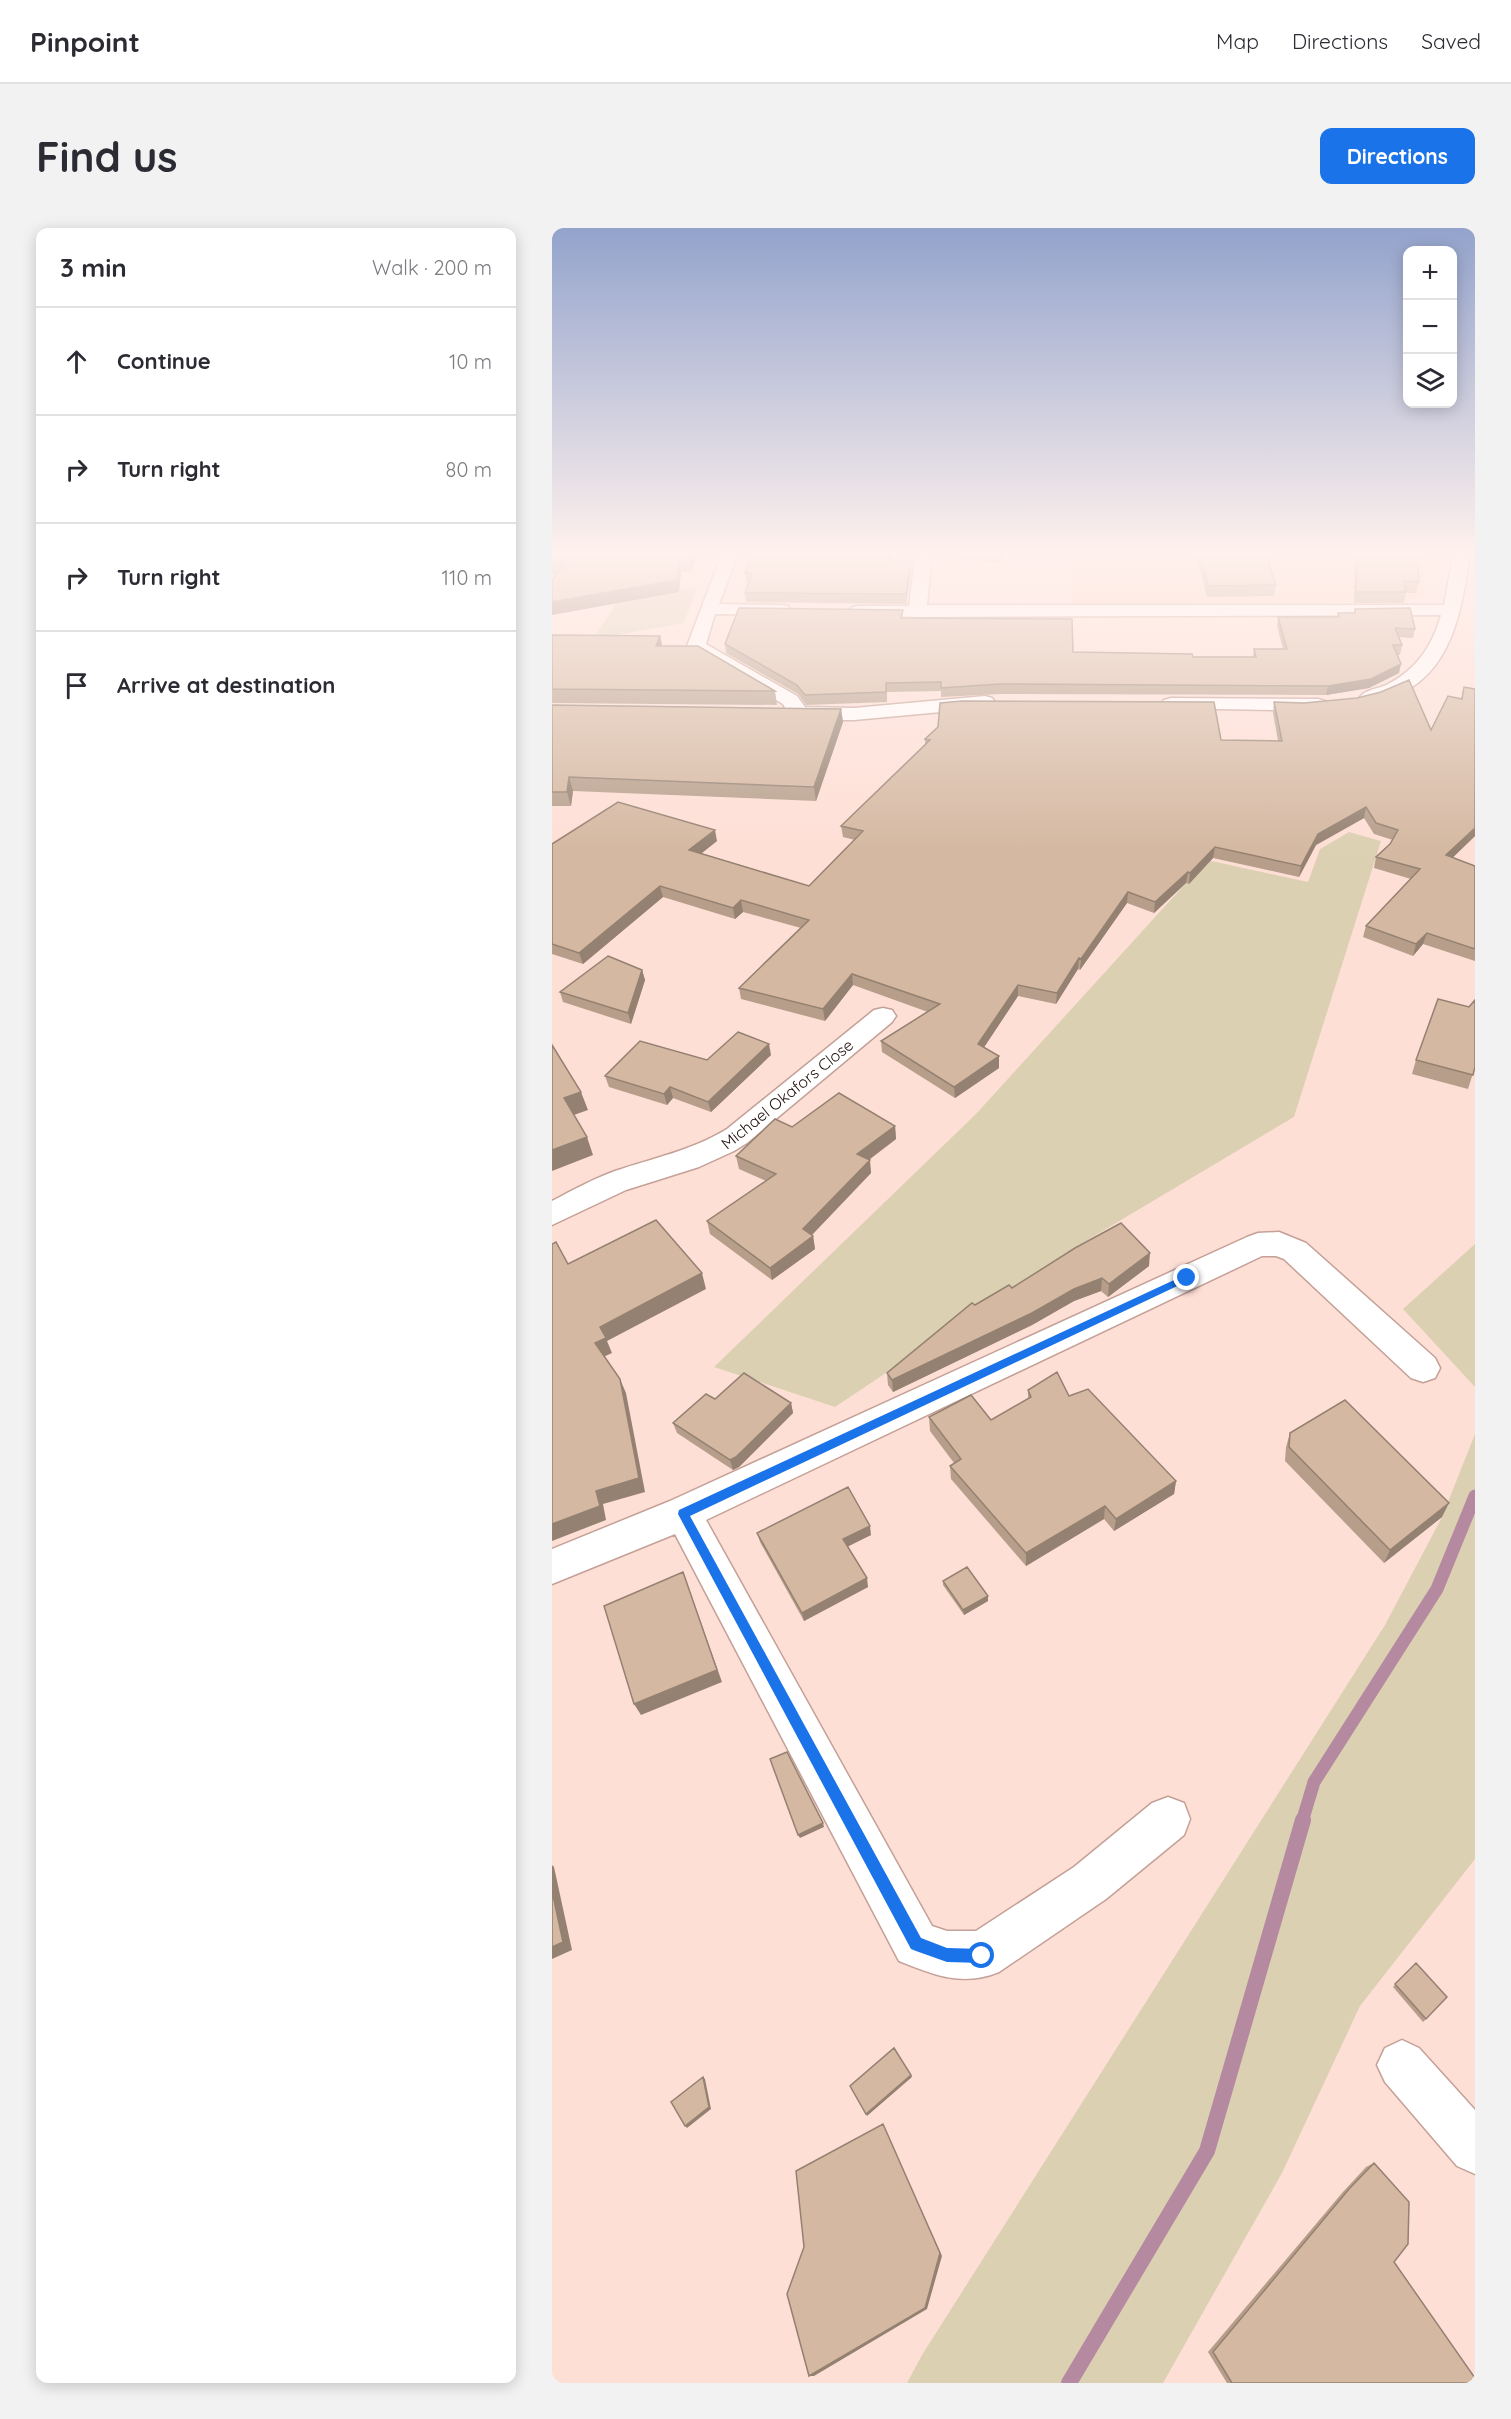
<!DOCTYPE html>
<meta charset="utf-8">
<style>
:root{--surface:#fff;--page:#f2f2f3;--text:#2b2b33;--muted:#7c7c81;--line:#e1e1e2;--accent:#1a73e8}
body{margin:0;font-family:Quicksand,sans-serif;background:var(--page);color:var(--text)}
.controls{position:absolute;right:18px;top:18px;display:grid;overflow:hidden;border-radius:12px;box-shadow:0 3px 15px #0003}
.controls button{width:54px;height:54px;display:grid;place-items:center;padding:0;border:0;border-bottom:2px solid var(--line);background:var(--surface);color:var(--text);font:30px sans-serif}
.stop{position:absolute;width:18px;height:18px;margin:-14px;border:4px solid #1a73e8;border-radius:50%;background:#fff}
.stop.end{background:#1a73e8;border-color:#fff;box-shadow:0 2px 6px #0008}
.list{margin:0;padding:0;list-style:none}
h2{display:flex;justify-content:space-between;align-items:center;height:78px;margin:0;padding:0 24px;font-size:26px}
h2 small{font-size:20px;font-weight:400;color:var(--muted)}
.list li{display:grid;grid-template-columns:39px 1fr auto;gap:18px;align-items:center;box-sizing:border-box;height:108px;padding:0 24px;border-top:2px solid var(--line)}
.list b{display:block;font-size:22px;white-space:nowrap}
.list em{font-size:20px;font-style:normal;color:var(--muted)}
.icon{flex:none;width:33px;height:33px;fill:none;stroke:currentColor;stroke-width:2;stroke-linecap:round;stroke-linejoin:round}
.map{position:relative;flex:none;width:923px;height:2155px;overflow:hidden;border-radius:12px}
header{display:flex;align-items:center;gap:36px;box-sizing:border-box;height:84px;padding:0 30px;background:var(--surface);border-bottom:2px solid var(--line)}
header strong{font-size:28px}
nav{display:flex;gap:33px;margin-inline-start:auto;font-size:21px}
.intro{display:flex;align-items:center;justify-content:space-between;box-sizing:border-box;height:144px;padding:0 36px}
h1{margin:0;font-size:42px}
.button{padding:15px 27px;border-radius:12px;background:var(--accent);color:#fff;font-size:21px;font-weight:700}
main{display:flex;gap:36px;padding:0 36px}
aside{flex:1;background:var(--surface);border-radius:12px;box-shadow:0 3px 15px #0003}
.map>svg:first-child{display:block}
.built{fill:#fed0c3}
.green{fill:#dcd0b3}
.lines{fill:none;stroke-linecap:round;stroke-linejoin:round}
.stream-far1{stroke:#b58aa1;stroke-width:13}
.stream{stroke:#b58aa1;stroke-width:16}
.minor-casing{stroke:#c4a096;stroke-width:3}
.minor{fill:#fff;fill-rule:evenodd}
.wall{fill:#b69e8a}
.shaded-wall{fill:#948171}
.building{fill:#d4b8a1;stroke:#948171;stroke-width:1.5}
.route{fill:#1a73e8}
.labels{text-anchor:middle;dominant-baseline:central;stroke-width:6;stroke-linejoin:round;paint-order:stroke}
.street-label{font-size:16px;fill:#190c09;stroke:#fff}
</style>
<header>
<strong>Pinpoint</strong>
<nav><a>Map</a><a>Directions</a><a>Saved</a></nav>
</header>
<div class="intro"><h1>Find us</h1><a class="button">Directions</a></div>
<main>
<aside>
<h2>3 min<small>Walk · 200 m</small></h2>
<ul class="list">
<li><svg class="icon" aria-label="ahead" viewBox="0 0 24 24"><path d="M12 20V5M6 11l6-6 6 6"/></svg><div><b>Continue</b></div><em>10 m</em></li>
<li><svg class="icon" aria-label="right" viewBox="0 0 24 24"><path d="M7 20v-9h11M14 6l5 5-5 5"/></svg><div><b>Turn right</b></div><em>80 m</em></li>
<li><svg class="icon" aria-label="right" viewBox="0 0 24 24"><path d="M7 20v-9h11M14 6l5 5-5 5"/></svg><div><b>Turn right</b></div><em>110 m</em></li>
<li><svg class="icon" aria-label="arrive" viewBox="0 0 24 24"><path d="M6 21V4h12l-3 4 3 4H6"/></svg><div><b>Arrive at destination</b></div></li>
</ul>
</aside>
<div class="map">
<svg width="923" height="2155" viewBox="0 0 923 2155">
<rect width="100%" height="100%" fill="#fedfd6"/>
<!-- built -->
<path class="built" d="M 516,323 L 871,323 L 873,368 L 853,374 L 520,376 Z"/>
<!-- green -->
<path class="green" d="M 145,359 L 132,395 L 41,411 L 65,375 Z
M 797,604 L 829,613 L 742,889 L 512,1026 L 283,1179 L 162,1139 L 424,886 L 655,632 L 756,654 L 768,621 Z
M 923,1016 L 923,1159 L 851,1081 Z
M 923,1206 L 923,1631 L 808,1778 L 730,1945 L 611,2155 L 355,2155 L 370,2127 L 833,1397 L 890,1289 Z"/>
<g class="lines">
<!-- stream-far1 -->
<path class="stream-far1" d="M 750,1594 L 762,1554 L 885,1361 L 923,1268"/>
<!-- stream -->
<path class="stream" d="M 517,2155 L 655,1923 L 751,1592"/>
<!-- minor casing -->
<g class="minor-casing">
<path id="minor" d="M 171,323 L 187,323 L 167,376 L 230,377 L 236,378 L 239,382 L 236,386 L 230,387 L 163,386 L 154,416 L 245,468 L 253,479 L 302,480 L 433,468 L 440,470 L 443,474 L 440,478 L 433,480 L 302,492 L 247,492 L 238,489 L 231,476 L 137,422 L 135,418 Z
M 364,323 L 380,323 L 375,377 L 892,377 L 902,323 L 918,323 C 911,377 901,448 841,468 C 831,472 821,477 810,474 L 807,470 C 813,461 827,461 836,456 C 864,442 881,417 889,387 L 365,389 L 300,387 L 297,383 L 300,379 L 306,378 L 357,378 Z
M 619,470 L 766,471 L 773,473 L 776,477 L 773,481 L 766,483 L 612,480 L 609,476 L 612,472 Z
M 331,780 L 340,782 L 344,788 L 340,794 L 195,915 L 182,923 L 147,939 L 74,962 L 0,997 L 0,973 C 21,962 41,951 63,943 C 101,930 139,923 175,901 L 322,782 Z
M 727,1004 L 754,1015 L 883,1130 L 888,1140 L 883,1150 L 871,1154 L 859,1150 L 732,1031 L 724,1028 L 710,1028 L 154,1292 L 380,1698 L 395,1703 L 424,1703 L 522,1639 L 600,1575 L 616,1569 L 632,1575 L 638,1591 L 632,1607 L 554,1671 L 447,1744 C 410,1759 382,1747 347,1733 L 123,1306 L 0,1356 L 0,1321 L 118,1273 L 695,1009 L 706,1005 Z
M 850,1812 L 867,1820 L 923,1882 L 923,1946 L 905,1938 L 833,1854 L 825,1837 L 833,1820 Z"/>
</g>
<!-- minor -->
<use href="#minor" class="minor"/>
</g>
<!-- wall -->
<path class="wall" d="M 0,323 L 147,323 L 139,344 L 129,344 L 127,364 L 0,346 Z
M 199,323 L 339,323 L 338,332 L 359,333 L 359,342 L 354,376 L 194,374 L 193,365 L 197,354 L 194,354 L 193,345 Z
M 409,323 L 452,323 L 451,334 L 409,333 Z
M 643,323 L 713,323 L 724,357 L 722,368 L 655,369 Z
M 803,323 L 865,323 L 867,354 L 864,365 L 854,365 L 852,375 L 802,375 Z
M 921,323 L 923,323 L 923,338 Z
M 803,381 L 863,401 L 861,410 L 846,409 L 850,417 L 848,427 L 845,427 L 847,445 L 817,460 L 774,467 L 448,466 L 389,469 L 389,463 L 335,464 L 335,474 L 254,477 L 246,466 L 174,425 L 173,416 L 351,390 L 521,424 L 641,429 L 701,429 L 702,421 L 731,421 L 725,398 L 726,389 L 785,389 L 786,385 L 802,385 Z
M 0,407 L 108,408 L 110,418 L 223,463 L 225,477 L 0,475 Z
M 912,459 L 923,608 L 900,630 L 923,638 L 923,733 L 871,716 L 861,728 L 811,709 L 814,698 L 859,651 L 822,640 L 824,629 L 838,616 L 841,612 L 822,606 L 812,590 L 764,617 L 747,649 L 661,630 L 637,656 L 634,655 L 602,685 L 575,675 L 528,742 L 526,741 L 504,776 L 466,768 L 432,819 L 447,828 L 447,840 L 403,870 L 330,824 L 329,813 L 376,784 L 301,757 L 273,793 L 189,771 L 187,760 L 249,700 L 191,684 L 183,691 L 111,669 L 31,736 L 0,726 L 0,616 L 165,613 L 149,625 L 257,658 L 303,612 L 291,609 L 289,598 L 373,517 L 373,511 L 726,513 L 721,485 L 722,474 L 879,502 L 909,471 Z
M 0,477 L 289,481 L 291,494 L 264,573 L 21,563 L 19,578 L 0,578 Z
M 90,742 L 93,752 L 79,796 L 11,774 L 8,764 Z
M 917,779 L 923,839 L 916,861 L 860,846 L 864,832 Z
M 219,827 L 159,884 L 121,870 L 115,877 L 57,859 L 53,848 L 155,832 Z
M 343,898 L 344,911 L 317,932 L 319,945 L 260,1007 L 261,1008 L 263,1021 L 220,1052 L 158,1006 L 155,993 L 214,953 L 187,941 L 184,928 L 240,899 Z
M 597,1038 L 556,1069 L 549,1063 L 522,1073 L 480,1097 L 341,1164 L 336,1157 L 335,1145 L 423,1077 L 460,1060 Z
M 476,1162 L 517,1168 L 624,1253 L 622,1266 L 562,1303 L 552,1291 L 474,1338 L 399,1251 L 398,1238 L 402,1235 L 378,1203 L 377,1189 L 439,1192 L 476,1171 Z
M 163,1171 L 239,1175 L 241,1185 L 187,1239 L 181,1242 L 125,1205 L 121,1195 Z
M 738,1205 L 890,1289 L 832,1335 L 733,1233 L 734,1219 Z
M 205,1305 L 319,1307 L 295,1318 L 316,1359 L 252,1393 L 208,1314 Z
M 391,1353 L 436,1368 L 436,1373 L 412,1387 L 391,1357 Z
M 864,1735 L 874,1791 L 871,1794 L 841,1759 Z
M 822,1935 L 842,2034 L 923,2155 L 675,2155 L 656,2124 L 790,1965 L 814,1939 Z"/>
<!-- shaded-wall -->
<path class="shaded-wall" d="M 140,323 L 147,323 L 139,344 L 137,331 Z
M 337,323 L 339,323 L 336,341 L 335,332 Z
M 127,331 L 129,344 L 127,364 L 0,387 L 0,374 Z
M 359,333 L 359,342 L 354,376 L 354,366 Z
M 108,408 L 111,422 L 104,418 Z
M 849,436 L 847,445 L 817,460 L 774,467 L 776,458 Z
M 289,481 L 291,494 L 264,573 L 262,559 Z
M 17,549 L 21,563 L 19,578 L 15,564 Z
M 814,579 L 812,590 L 764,617 L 747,649 L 749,638 L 766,606 Z
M 923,600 L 923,608 L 891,639 L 894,627 Z
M 163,602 L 165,613 L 140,633 L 137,622 Z
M 663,619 L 661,630 L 637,656 L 638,645 Z
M 636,644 L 634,655 L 602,685 L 603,674 Z
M 108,658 L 111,669 L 31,736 L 27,725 Z
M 576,664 L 575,675 L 528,742 L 529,731 Z
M 189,672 L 191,684 L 183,691 L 181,680 Z
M 875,705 L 871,716 L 861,728 L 864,716 Z
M 527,730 L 526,741 L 504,776 L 505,765 Z
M 90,742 L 93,752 L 79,796 L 76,785 Z
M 300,746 L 301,757 L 273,793 L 271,781 Z
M 466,757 L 466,768 L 427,827 L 426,816 Z
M 217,816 L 219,827 L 159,884 L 156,874 Z
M 447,828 L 447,840 L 403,870 L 402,859 Z
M 118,859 L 121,870 L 115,877 L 112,866 Z
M 29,864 L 36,882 L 19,888 L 12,870 Z
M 343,898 L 344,911 L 307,939 L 305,926 Z
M 35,909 L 41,927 L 0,943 L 0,922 Z
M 318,932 L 319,945 L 255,1012 L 261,1008 L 263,1021 L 220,1052 L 218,1040 L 251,1001 Z
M 598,1025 L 597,1038 L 556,1069 L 557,1056 Z
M 150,1045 L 154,1061 L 55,1113 L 60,1125 L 49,1130 L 43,1115 L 48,1099 Z
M 550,1050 L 549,1063 L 522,1073 L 480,1097 L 341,1164 L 340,1152 L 522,1061 Z
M 68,1151 L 74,1165 L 93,1264 L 51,1276 L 54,1292 L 0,1313 L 0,1296 L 44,1263 Z
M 239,1175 L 241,1185 L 187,1239 L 181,1242 L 178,1232 Z
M 624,1253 L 622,1266 L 562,1303 L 564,1291 Z
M 897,1275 L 890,1289 L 832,1335 L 838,1322 Z
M 553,1278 L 552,1291 L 474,1338 L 474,1325 Z
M 318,1298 L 319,1307 L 293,1320 L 291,1311 Z
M 131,1344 L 170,1454 L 89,1487 L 82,1476 Z
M 315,1350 L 316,1359 L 252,1393 L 250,1385 Z
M 436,1368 L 436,1373 L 412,1387 L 411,1382 Z
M 271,1595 L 272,1599 L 248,1610 L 246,1607 Z
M 0,1637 L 2,1639 L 20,1722 L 0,1731 Z
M 359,1847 L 360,1849 L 315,1888 L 314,1886 Z
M 151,1849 L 153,1851 L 159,1881 L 135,1900 L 133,1898 Z
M 333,1901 L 390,2028 L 375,2081 L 262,2148 L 257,2148 Z"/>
<!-- building -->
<path class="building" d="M 0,323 L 140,323 L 137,331 L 127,331 L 125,352 L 0,374 L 0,352 L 14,334 L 0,334 Z
M 199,323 L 337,323 L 335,332 L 359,333 L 354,366 L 193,365 L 200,345 L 193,345 Z
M 409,323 L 451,323 L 451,325 Z
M 647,323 L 713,323 L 724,357 L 656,358 Z
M 805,323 L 865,323 L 867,354 L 852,353 L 854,364 L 804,364 Z
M 187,380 L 351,382 L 349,390 L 520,391 L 521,424 L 640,426 L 641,429 L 704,429 L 702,421 L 735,421 L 726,389 L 787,389 L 786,385 L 803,385 L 803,381 L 858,380 L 863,401 L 843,400 L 850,417 L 841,417 L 849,436 L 819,451 L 776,458 L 448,456 L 389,460 L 389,454 L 334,455 L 334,464 L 253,467 L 245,457 L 173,416 Z
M 0,407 L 108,408 L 104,418 L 146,418 L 223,463 L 0,461 Z
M 857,452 L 879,502 L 896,468 L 910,471 L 912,459 L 923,461 L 923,600 L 894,627 L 923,638 L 923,721 L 875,705 L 864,716 L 814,698 L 868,641 L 824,629 L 838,616 L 846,602 L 824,595 L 814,579 L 766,606 L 749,638 L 663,619 L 638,645 L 636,644 L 603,674 L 576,664 L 529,731 L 527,730 L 505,765 L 466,757 L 426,816 L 447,828 L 402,859 L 329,813 L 388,776 L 300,746 L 271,781 L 187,760 L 257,692 L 189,672 L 181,680 L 108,658 L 27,725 L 0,716 L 0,616 L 66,574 L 163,602 L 137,622 L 257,658 L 311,603 L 289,598 L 378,512 L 373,511 L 386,499 L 388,475 L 410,473 L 662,474 L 669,512 L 730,513 L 722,474 L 752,475 L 805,470 L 829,464 Z
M 0,477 L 289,481 L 262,559 L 17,549 L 15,564 L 0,564 Z
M 56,728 L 90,742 L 76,785 L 8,764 Z
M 886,771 L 917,779 L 923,772 L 923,839 L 921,847 L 864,832 Z
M 186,804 L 217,816 L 156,874 L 118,859 L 112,866 L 53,848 L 88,813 L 155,832 Z
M 0,817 L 29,864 L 12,870 L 35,909 L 0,922 Z
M 287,865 L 343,898 L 305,926 L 318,932 L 251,1001 L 261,1008 L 218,1040 L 155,993 L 224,946 L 184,928 L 223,891 L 240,899 Z
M 104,992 L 150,1045 L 48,1099 L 54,1110 L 43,1115 L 68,1151 L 87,1250 L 44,1263 L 48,1278 L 0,1296 L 0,1016 L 4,1014 L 16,1036 Z
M 569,995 L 598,1025 L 557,1056 L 550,1050 L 522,1061 L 480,1085 L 340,1152 L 335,1145 L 420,1075 L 423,1077 L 457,1057 L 460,1060 L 523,1020 Z
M 505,1144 L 517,1168 L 536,1161 L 624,1253 L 564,1291 L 553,1278 L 474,1325 L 398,1238 L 409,1231 L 377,1189 L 419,1167 L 439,1192 L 479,1169 L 476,1162 Z
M 192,1145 L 239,1175 L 184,1229 L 178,1232 L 121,1195 L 154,1166 L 163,1171 Z
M 793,1172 L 897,1275 L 838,1322 L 737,1219 L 738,1205 Z
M 296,1259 L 318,1298 L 291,1311 L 315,1350 L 250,1385 L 205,1305 Z
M 415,1339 L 436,1368 L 411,1382 L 391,1353 Z
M 131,1344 L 165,1442 L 82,1476 L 52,1378 Z
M 235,1524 L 271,1595 L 246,1607 L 218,1531 Z
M 0,1663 L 11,1714 L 0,1719 Z
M 864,1735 L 895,1769 L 874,1791 L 843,1756 Z
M 342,1820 L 359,1847 L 314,1886 L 298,1858 Z
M 151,1849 L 157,1879 L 133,1898 L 119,1874 Z
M 331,1896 L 388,2025 L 373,2080 L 257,2148 L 235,2066 L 252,2019 L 244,1943 Z
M 822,1935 L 857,1974 L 856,2016 L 842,2034 L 923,2150 L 923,2155 L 680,2155 L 661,2124 L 797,1961 Z"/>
<!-- sky -->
<linearGradient id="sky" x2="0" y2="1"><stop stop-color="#93a3cc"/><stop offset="0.52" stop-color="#fff1ed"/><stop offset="1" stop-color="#fff1ed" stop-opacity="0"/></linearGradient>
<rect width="923" height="625" fill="url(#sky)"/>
<!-- route -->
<path class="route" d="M 635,1046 L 638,1047 L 638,1052 L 138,1288 L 369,1710 L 395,1720 L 430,1721 L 435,1723 L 437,1728 L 435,1732 L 430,1735 L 395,1734 L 364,1723 L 359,1721 L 126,1286 L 127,1282 Z"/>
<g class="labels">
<!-- street labels -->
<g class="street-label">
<text transform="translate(235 866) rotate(-39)">Michael Okafors Close</text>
</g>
</g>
</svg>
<div class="controls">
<button>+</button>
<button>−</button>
<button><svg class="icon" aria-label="layers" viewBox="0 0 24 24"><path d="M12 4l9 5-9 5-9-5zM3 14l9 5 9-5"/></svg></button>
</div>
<div class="stop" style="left:430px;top:1728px"></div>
<div class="stop end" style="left:635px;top:1050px"></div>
</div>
</main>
